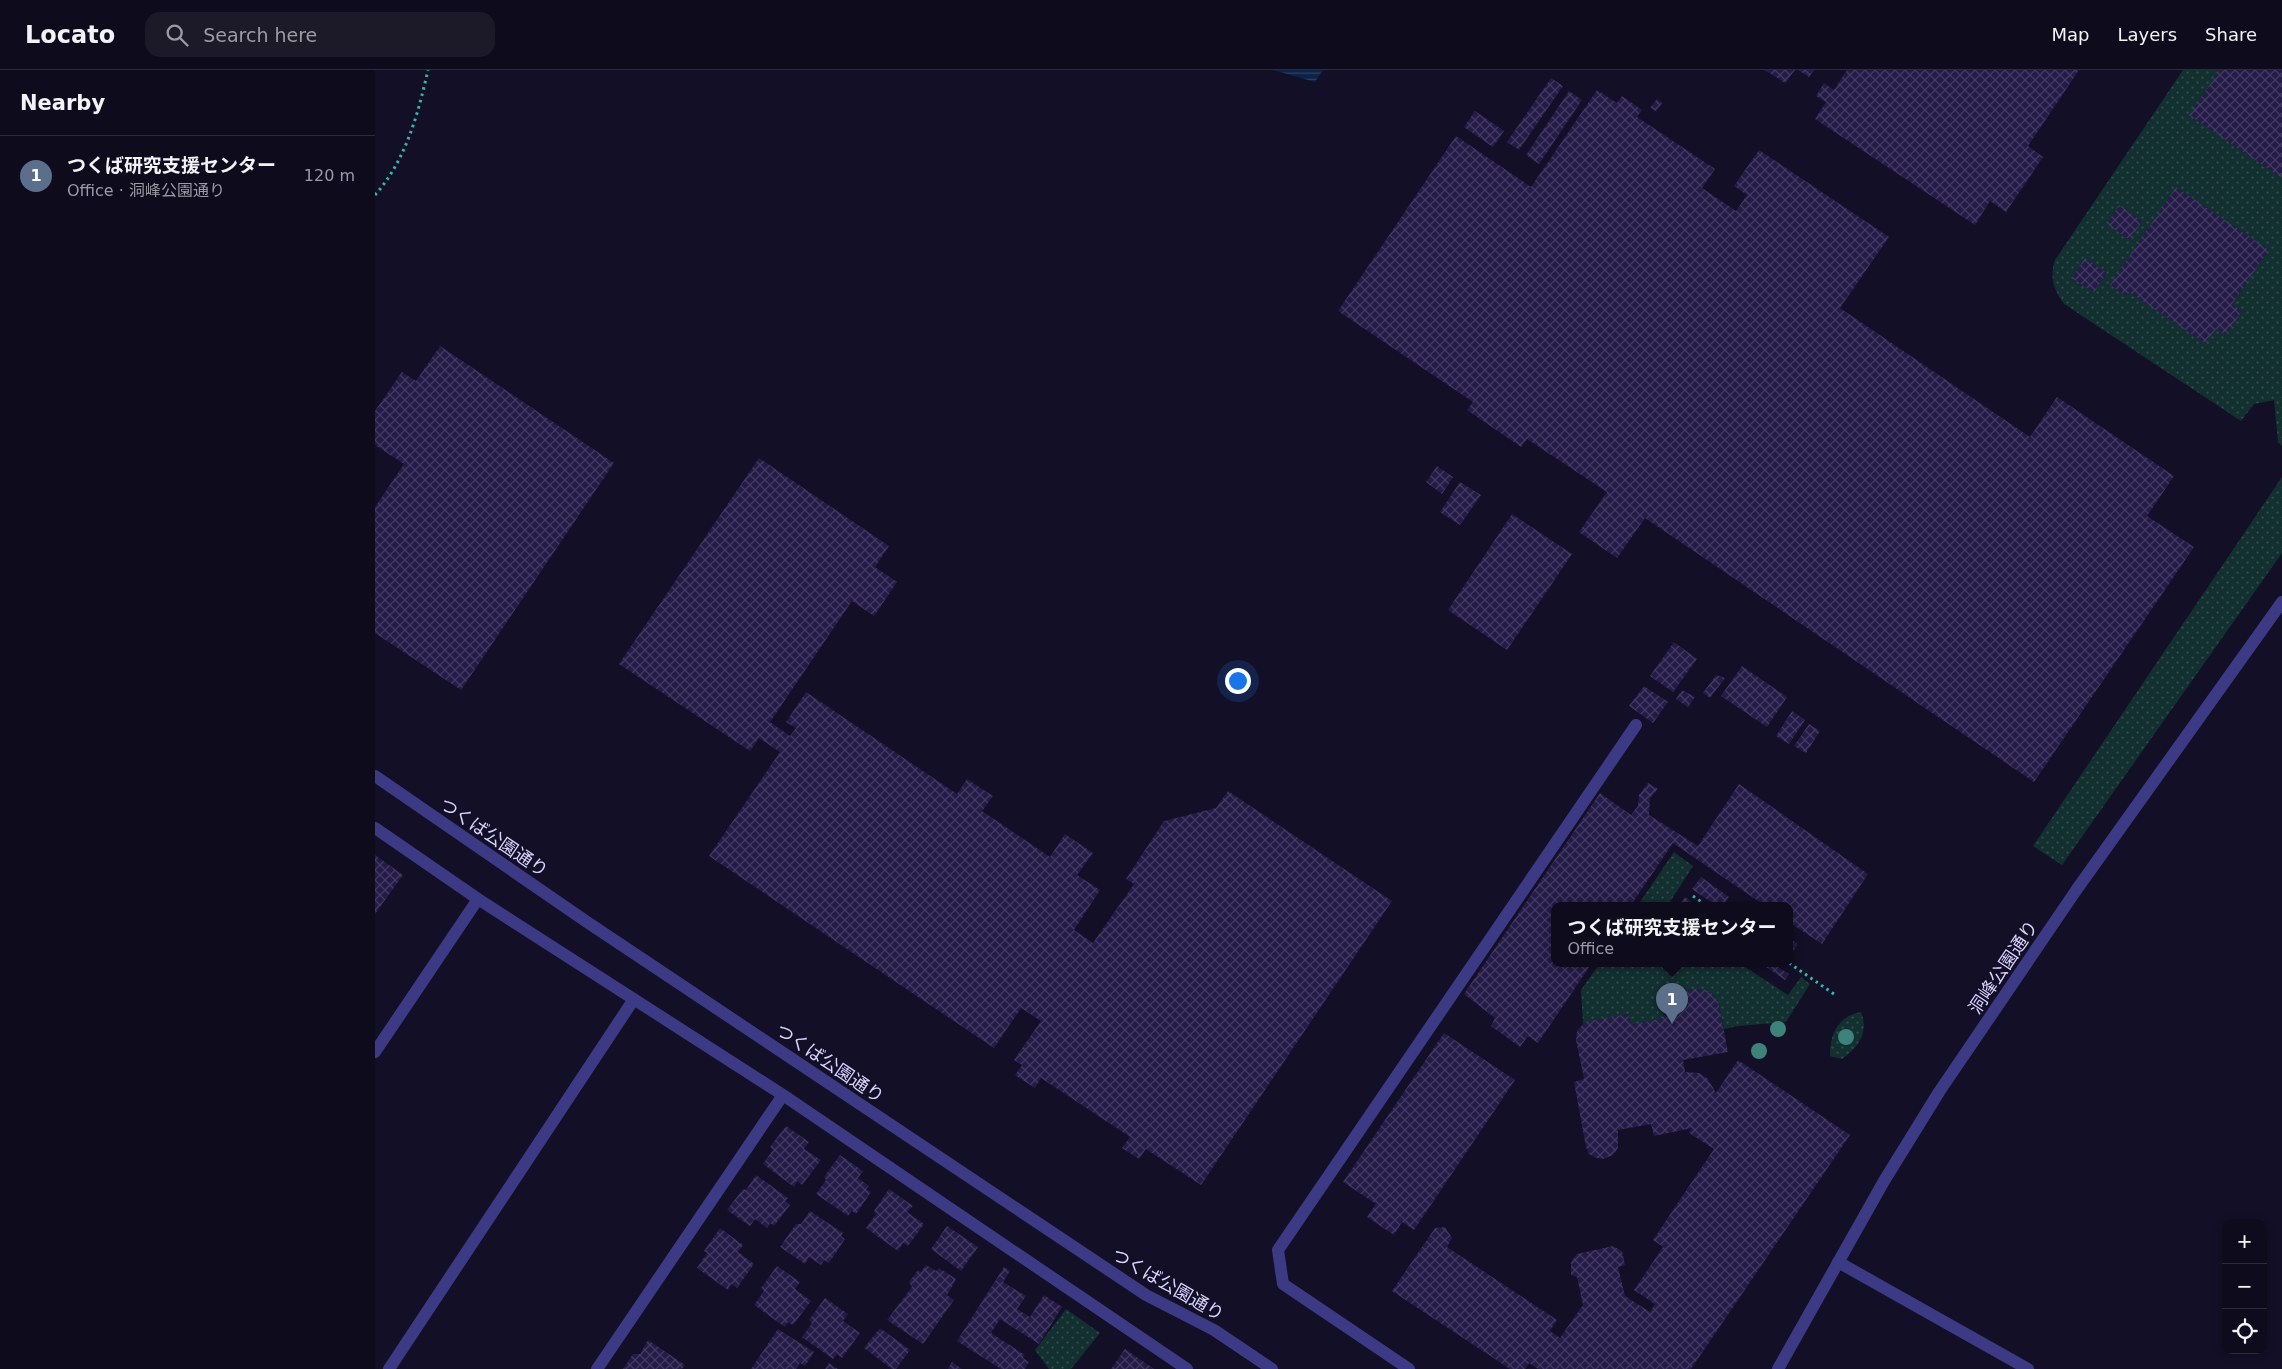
<!DOCTYPE html>
<meta charset="utf-8">
<style>
:root{--surface:#0e0b1c;--page:#1c1929;--text:#f1f3f6;--muted:#9b9ba3;--line:#2e2b3b;--accent:#db2777}
body{margin:0;font-family:"DejaVu Sans","Noto Sans JP",sans-serif;background:var(--page);color:var(--text)}
.controls{position:absolute;right:15px;bottom:15px;display:grid;overflow:hidden;border-radius:10px;box-shadow:0 2px 8px #0003}
.controls button{width:45px;height:45px;display:grid;place-items:center;padding:0;border:0;border-bottom:1px solid var(--line);background:var(--surface);color:var(--text);font:25px sans-serif}
.you{position:absolute;left:862px;top:610px;width:18px;height:18px;margin:-12px;border:4px solid #fff;border-radius:50%;background:#1a73e8;box-shadow:0 0 0 8px #1a73e833}
.badge{display:grid;place-items:center;width:32px;height:32px;border-radius:50%;background:var(--accent);color:#fff;font-size:16px;font-weight:700}
.pin{position:absolute;translate:-50% -41px;filter:drop-shadow(0 1px 2px #0008)}
.pin::after{content:'';position:absolute;top:26px;width:18px;height:15px;background:inherit;clip-path:polygon(0 0,100% 0,50% 100%)}
.popup{position:absolute;left:1176px;top:832px;width:242px;height:65px;box-sizing:border-box;display:grid;place-content:center;border-radius:10px;background:var(--surface);filter:drop-shadow(0 1px 4px #0005);font-size:16px;white-space:nowrap;color:var(--muted)}
.popup b{font-size:19px;color:var(--text)}
.popup::after{content:'';position:absolute;left:50%;top:100%;margin-left:-10px;border:10px solid transparent;border-top-color:var(--surface)}
.list{margin:0;padding:0;list-style:none}
h2{display:flex;justify-content:space-between;align-items:center;height:65px;margin:0;padding:0 20px;font-size:21px}
h2 small{font-size:16px;font-weight:400;color:var(--muted)}
.list li{display:grid;grid-template-columns:32px 1fr auto;gap:15px;align-items:center;box-sizing:border-box;height:80px;padding:0 20px;border-top:1px solid var(--line)}
.list b{display:block;font-size:19px;white-space:nowrap}
.list p{margin:0;font-size:16px;white-space:nowrap;color:var(--muted)}
.list em{font-size:16px;font-style:normal;color:var(--muted)}
.icon{flex:none;width:28px;height:28px;fill:none;stroke:currentColor;stroke-width:2;stroke-linecap:round;stroke-linejoin:round}
.map{position:relative;flex:none;width:1907px;height:1299px;overflow:hidden}
header{display:flex;align-items:center;gap:30px;box-sizing:border-box;height:70px;padding:0 25px;background:var(--surface);border-bottom:1px solid var(--line)}
header strong{font-size:24px}
nav{display:flex;gap:28px;margin-inline-start:auto;font-size:18px}
.search{width:350px;height:45px;background:var(--page);display:flex;align-items:center;gap:12px;box-sizing:border-box;padding:0 18px;border-radius:15px;color:var(--muted);font-size:19px}
main{display:flex}
aside{flex:1;background:var(--surface)}
.map>svg:first-child{display:block}
.grass{fill:url(#grass-dots)}
.water{fill:url(#water-rules)}
.building{fill:url(#building-cross-hatch)}
.lines{fill:none;stroke-linecap:round;stroke-linejoin:round}
.path{stroke:#2fb8b0;stroke-width:3;stroke-dasharray:2.5 4;stroke-linecap:butt}
.service{stroke:#3d3a85;stroke-width:12}
.pedestrian{stroke:#3d3a85;stroke-width:12}
.minor{stroke:#3d3a85;stroke-width:12}
.tertiary{stroke:#3d3a85;stroke-width:12}
.tree{fill:#3d827b}
.labels{text-anchor:middle;dominant-baseline:central;stroke-width:4;stroke-linejoin:round;paint-order:stroke}
.street-label{font-size:18px;fill:#d9d4ff;stroke:#130f26}
</style>
<header>
<strong>Locato</strong>
<div class="search"><svg class="icon" aria-label="search" viewBox="0 0 24 24"><circle cx="10" cy="10" r="6"/><path d="M15 15l6 6"/></svg>Search here</div>
<nav><a>Map</a><a>Layers</a><a>Share</a></nav>
</header>
<main>
<aside>
<h2>Nearby<small></small></h2>
<ul class="list">
<li><span class="badge" style="background:#5c6f8a">1</span><div><b>つくば研究支援センター</b><p>Office · 洞峰公園通り</p></div><em>120 m</em></li>
</ul>
</aside>
<div class="map">
<svg width="1907" height="1299" viewBox="0 0 1907 1299">
<defs>
<pattern id="grass-dots" width="8" height="8" patternUnits="userSpaceOnUse" patternTransform="scale(1.25)"><rect width="8" height="8" fill="#12302f"/><path d="M2 2h.1M6 6h.1" fill="none" stroke="#344d4e" stroke-width="1.8" stroke-linecap="round"/></pattern>
<pattern id="water-rules" width="6" height="5" patternUnits="userSpaceOnUse" patternTransform="scale(1.25)"><rect width="6" height="5" fill="#0c2248"/><path d="M0 2.5h6" fill="none" stroke="#2f4163"/></pattern>
<pattern id="building-cross-hatch" width="8" height="8" patternUnits="userSpaceOnUse" patternTransform="scale(1.25)"><rect width="8" height="8" fill="#241b47"/><path d="M0 0l8 8M0 8l8-8" fill="none" stroke="#433b63"/></pattern>
</defs>
<rect width="100%" height="100%" fill="#130f26"/>
<!-- grass -->
<path class="grass" d="M 1808,0 L 1907,0 L 1907,376 L 1903,372 L 1899,330 L 1879,334 L 1866,351 L 1689,234 C 1679,220 1674,207 1680,190 Z
M 1907,407 L 1907,483 L 1687,795 L 1658,776 Z
M 1299,782 L 1318,796 L 1293,835 L 1263,835 Z
M 1225,893 L 1364,893 L 1413,925 L 1426,907 L 1435,914 L 1411,952 L 1363,956 L 1349,959 L 1343,931 L 1336,923 L 1288,940 L 1289,948 L 1256,955 L 1253,944 L 1208,954 L 1206,920 Z
M 1486,942 C 1494,962 1484,977 1467,989 L 1455,986 C 1455,964 1463,946 1486,942 Z
M 691,1239 L 725,1263 L 696,1299 L 674,1299 L 660,1280 Z"/>
<!-- water -->
<path class="water" d="M 898,0 L 948,0 L 940,12 Z"/>
<!-- building -->
<path class="building" d="M 1390,0 L 1420,0 L 1410,13 Z
M 1423,0 L 1439,0 L 1434,7 Z
M 1472,0 L 1704,0 L 1653,76 L 1668,87 L 1631,142 L 1615,131 L 1600,155 L 1440,49 L 1451,32 L 1441,26 L 1449,13 L 1459,20 Z
M 1845,0 L 1907,0 L 1907,108 L 1814,45 Z
M 1176,8 L 1188,16 L 1144,80 L 1132,72 Z
M 1222,20 L 1242,33 L 1247,26 L 1267,40 L 1262,47 L 1340,99 L 1327,118 L 1361,141 L 1372,125 L 1359,116 L 1384,80 L 1514,167 L 1465,238 L 1655,367 L 1682,327 L 1799,406 L 1772,446 L 1819,477 L 1659,712 L 1270,448 L 1242,488 L 1204,462 L 1232,422 L 1152,369 L 1146,377 L 1092,340 L 1098,332 L 963,241 L 1081,66 L 1156,117 Z
M 1194,21 L 1207,30 L 1164,94 L 1151,85 Z
M 1282,29 L 1287,33 L 1281,41 L 1275,38 Z
M 1100,41 L 1129,61 L 1118,77 L 1089,57 Z
M 1801,117 L 1894,180 L 1857,234 L 1867,241 L 1851,265 L 1841,259 L 1830,273 L 1754,222 L 1751,226 L 1735,215 Z
M 1744,135 L 1767,151 L 1755,170 L 1732,154 Z
M 1710,188 L 1732,203 L 1719,222 L 1697,208 Z
M 65,276 L 239,393 L 86,620 L 0,563 L 0,437 L 29,394 L 0,375 L 0,341 L 27,302 L 41,311 Z
M 384,388 L 514,476 L 500,497 L 522,512 L 499,546 L 477,531 L 395,652 L 415,666 L 421,658 L 411,652 L 431,622 L 582,724 L 592,709 L 618,726 L 607,741 L 675,787 L 690,764 L 718,783 L 702,805 L 725,820 L 699,860 L 718,873 L 759,814 L 751,809 L 789,751 L 841,738 L 853,721 L 1017,831 L 826,1115 L 771,1079 L 764,1089 L 747,1078 L 755,1067 L 666,1008 L 660,1018 L 640,1005 L 647,995 L 639,990 L 666,951 L 646,938 L 619,978 L 334,786 L 405,682 L 384,668 L 375,681 L 244,594 Z
M 1062,396 L 1078,407 L 1067,424 L 1051,412 Z
M 1085,412 L 1106,425 L 1085,455 L 1065,442 Z
M 1137,444 L 1197,484 L 1132,580 L 1073,540 Z
M 1299,572 L 1322,589 L 1298,622 L 1275,606 Z
M 1367,596 L 1412,627 L 1392,657 L 1346,626 Z
M 1341,605 L 1350,608 L 1335,628 L 1328,623 Z
M 1269,616 L 1293,632 L 1278,653 L 1254,636 Z
M 1307,620 L 1320,627 L 1313,637 L 1301,629 Z
M 1417,641 L 1430,650 L 1414,674 L 1401,666 Z
M 1434,654 L 1445,661 L 1431,683 L 1419,676 Z
M 1273,713 L 1283,719 L 1275,728 L 1274,745 L 1323,776 L 1364,714 L 1493,804 L 1447,874 L 1414,852 L 1414,835 L 1389,835 L 1298,773 L 1256,835 L 1180,835 L 1180,893 L 1217,893 L 1163,973 L 1153,966 L 1145,977 L 1116,956 L 1120,948 L 1089,924 L 1225,723 L 1256,745 L 1263,736 L 1264,725 Z
M 0,785 L 28,805 L 0,844 Z
M 1326,807 L 1354,827 L 1348,835 L 1340,835 L 1317,819 Z
M 1310,827 L 1321,835 L 1304,835 Z
M 1414,868 L 1423,874 L 1414,887 Z
M 1385,893 L 1397,893 L 1414,904 L 1410,910 Z
M 1320,919 L 1328,919 L 1336,923 L 1343,931 L 1353,982 L 1308,990 L 1310,1002 L 1324,1003 L 1333,1009 L 1341,1023 L 1363,990 L 1475,1065 L 1316,1299 L 1163,1299 L 1154,1293 L 1150,1299 L 1135,1299 L 1017,1221 L 1060,1158 L 1070,1157 L 1077,1168 L 1072,1177 L 1182,1250 L 1175,1261 L 1185,1268 L 1208,1235 L 1202,1207 L 1196,1205 L 1196,1192 L 1202,1184 L 1238,1176 L 1247,1181 L 1250,1195 L 1243,1197 L 1250,1226 L 1275,1242 L 1280,1234 L 1259,1220 L 1288,1177 L 1278,1170 L 1339,1079 L 1314,1063 L 1317,1058 L 1279,1066 L 1276,1054 L 1243,1060 L 1243,1078 L 1238,1085 L 1228,1089 L 1221,1088 L 1214,1084 L 1211,1077 L 1199,1012 L 1209,1009 L 1201,970 L 1202,961 L 1208,954 L 1216,951 L 1253,944 L 1256,955 L 1289,948 L 1288,940 L 1292,931 L 1300,923 Z
M 1069,963 L 1140,1010 L 1039,1160 L 1027,1152 L 1019,1165 L 992,1147 L 1001,1134 L 968,1112 Z
M 411,1056 L 434,1072 L 429,1079 L 446,1090 L 427,1115 L 422,1111 L 419,1117 L 388,1094 L 398,1080 L 395,1077 Z
M 465,1085 L 488,1101 L 483,1108 L 494,1116 L 491,1119 L 496,1122 L 481,1144 L 477,1141 L 473,1146 L 441,1124 L 451,1110 L 449,1107 Z
M 381,1105 L 413,1128 L 410,1131 L 415,1135 L 399,1156 L 395,1153 L 392,1158 L 380,1149 L 375,1156 L 352,1140 L 368,1119 L 371,1120 Z
M 514,1119 L 538,1136 L 532,1142 L 549,1154 L 533,1176 L 528,1173 L 523,1181 L 491,1158 L 501,1144 L 499,1141 Z
M 435,1141 L 468,1163 L 466,1166 L 470,1169 L 454,1193 L 449,1190 L 446,1195 L 434,1187 L 430,1194 L 405,1177 L 421,1154 L 426,1154 Z
M 572,1156 L 603,1177 L 586,1201 L 556,1179 Z
M 345,1158 L 368,1175 L 363,1182 L 379,1194 L 362,1218 L 356,1214 L 353,1220 L 322,1198 L 332,1183 L 329,1181 Z
M 551,1195 L 561,1201 L 564,1198 L 581,1209 L 572,1225 L 579,1230 L 548,1274 L 512,1250 L 537,1217 L 534,1212 L 543,1200 L 546,1202 Z
M 402,1196 L 425,1212 L 420,1219 L 436,1231 L 418,1255 L 413,1252 L 410,1257 L 379,1235 L 389,1221 L 386,1218 Z
M 629,1197 L 635,1201 L 628,1212 L 651,1226 L 642,1239 L 655,1247 L 669,1225 L 687,1237 L 664,1274 L 625,1249 L 616,1263 L 650,1285 L 648,1288 L 654,1292 L 650,1299 L 626,1299 L 582,1271 Z
M 450,1228 L 473,1244 L 468,1251 L 485,1263 L 467,1288 L 462,1284 L 458,1289 L 427,1267 L 437,1253 L 434,1250 Z
M 505,1258 L 535,1280 L 521,1299 L 517,1299 L 489,1278 Z
M 403,1259 L 439,1282 L 430,1296 L 425,1293 L 421,1299 L 376,1299 Z
M 273,1270 L 310,1295 L 307,1299 L 248,1299 L 258,1284 L 265,1284 Z
M 750,1279 L 779,1299 L 736,1299 Z
M 577,1292 L 587,1299 L 573,1299 Z
M 454,1293 L 463,1299 L 450,1299 Z"/>
<g class="lines">
<!-- path -->
<path class="path" d="M 0,125 C 31,90 43,44 53,0
M 1318,826 L 1331,835
M 1414,893 L 1459,924"/>
<!-- service -->
<path class="service" d="M 1463,1192 L 1653,1299
M 1034,1299 L 908,1214 L 903,1180 L 1261,655"/>
<!-- pedestrian -->
<path class="pedestrian" d="M 0,706 L 212,852 L 771,1225 L 839,1260 L 897,1299"/>
<!-- minor -->
<path class="minor" d="M 0,758 L 103,829 L 408,1025 L 812,1299
M 0,982 L 103,829
M 14,1299 L 259,929
M 222,1299 L 408,1025"/>
<!-- tertiary -->
<path class="tertiary" d="M 1403,1299 L 1509,1111 L 1564,1022 L 1702,819 L 1907,532"/>
</g>
<!-- trees -->
<g class="tree">
<circle cx="1403" cy="959" r="8"/>
<circle cx="1471" cy="967" r="8"/>
<circle cx="1384" cy="981" r="8"/>
</g>
<g class="labels">
<!-- street labels -->
<g class="street-label">
<text transform="translate(119 767) rotate(34)">つくば公園通り</text>
<text transform="translate(1628 897) rotate(-56)">洞峰公園通り</text>
<text transform="translate(455 993) rotate(34)">つくば公園通り</text>
<text transform="translate(793 1214) rotate(30)">つくば公園通り</text>
</g>
</g>
</svg>
<div class="controls">
<button>+</button>
<button>−</button>
<button><svg class="icon" aria-label="locate" viewBox="0 0 24 24"><circle cx="12" cy="12" r="6"/><path d="M12 2v4M12 18v4M2 12h4M18 12h4"/></svg></button>
</div>
<div class="you"></div>
<div class="pin badge" style="left:1297px;top:954px;background:#5c6f8a">1</div>
<div class="popup"><b>つくば研究支援センター</b>Office</div>
</div>
</main>
